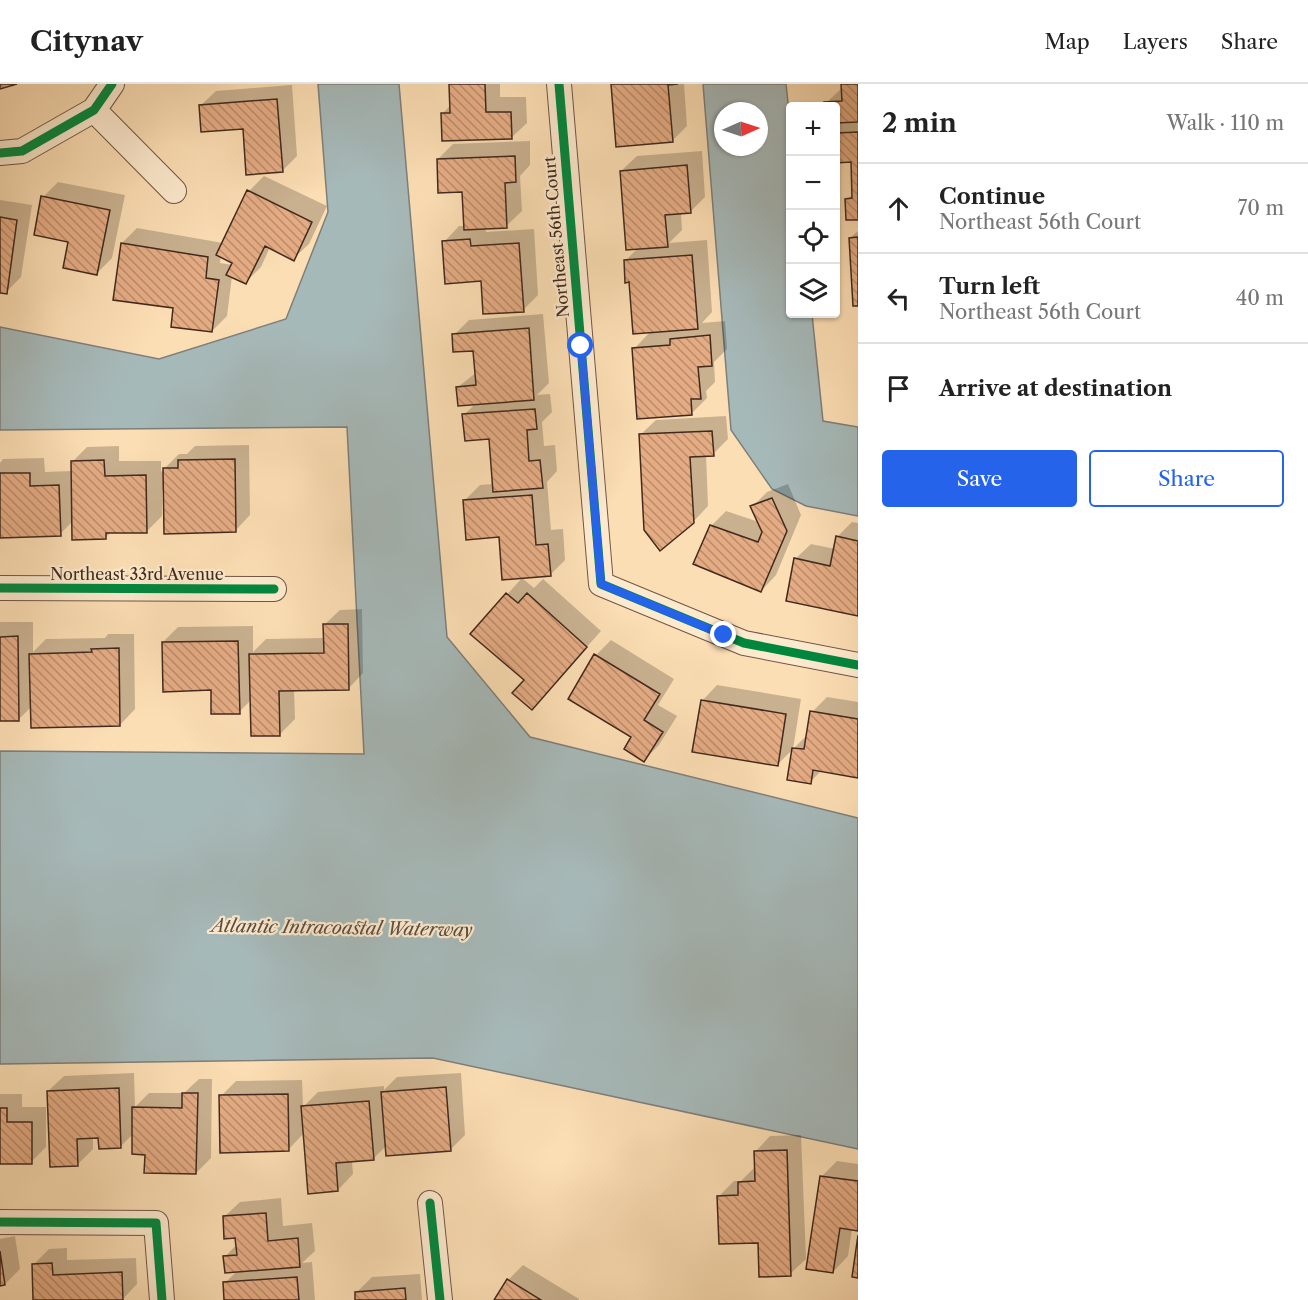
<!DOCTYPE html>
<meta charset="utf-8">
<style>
:root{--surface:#fff;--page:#f6f6f6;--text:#222;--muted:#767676;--line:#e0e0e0;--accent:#2563eb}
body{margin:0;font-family:"Libre Caslon Text",serif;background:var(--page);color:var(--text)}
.controls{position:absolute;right:18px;top:18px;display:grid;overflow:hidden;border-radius:6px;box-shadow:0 2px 4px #0004}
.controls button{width:54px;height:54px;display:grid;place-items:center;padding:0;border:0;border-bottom:2px solid var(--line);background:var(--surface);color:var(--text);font:30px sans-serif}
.compass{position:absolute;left:714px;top:18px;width:54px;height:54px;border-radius:50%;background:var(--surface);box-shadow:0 2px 4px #0004;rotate:87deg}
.stop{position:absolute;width:18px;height:18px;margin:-14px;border:4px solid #2563eb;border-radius:50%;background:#fff}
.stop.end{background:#2563eb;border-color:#fff;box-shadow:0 2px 6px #0008}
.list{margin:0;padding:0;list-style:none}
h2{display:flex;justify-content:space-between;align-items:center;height:78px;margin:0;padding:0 24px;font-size:26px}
h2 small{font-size:20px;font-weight:400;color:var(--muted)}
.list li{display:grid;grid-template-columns:39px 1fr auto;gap:18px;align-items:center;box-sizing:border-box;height:90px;padding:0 24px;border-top:2px solid var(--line)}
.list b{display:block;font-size:22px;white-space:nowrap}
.list p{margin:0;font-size:20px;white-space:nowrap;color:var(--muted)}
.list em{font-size:20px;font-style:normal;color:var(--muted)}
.actions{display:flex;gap:12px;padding:18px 24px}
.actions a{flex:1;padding:14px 0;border:2px solid var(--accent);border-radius:6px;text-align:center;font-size:21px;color:var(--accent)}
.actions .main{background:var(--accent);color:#fff}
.icon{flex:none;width:33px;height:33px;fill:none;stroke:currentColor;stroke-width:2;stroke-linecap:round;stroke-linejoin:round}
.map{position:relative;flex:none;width:858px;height:1216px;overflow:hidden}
header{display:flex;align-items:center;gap:36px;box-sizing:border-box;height:84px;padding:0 30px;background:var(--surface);border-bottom:2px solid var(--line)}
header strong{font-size:28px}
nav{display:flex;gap:33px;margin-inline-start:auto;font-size:21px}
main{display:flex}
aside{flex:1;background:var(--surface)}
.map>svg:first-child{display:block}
.water{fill:#a6b9b9;stroke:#7e7f7b;stroke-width:1.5;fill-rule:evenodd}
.shadow{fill:#0003;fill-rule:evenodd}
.building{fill:url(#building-back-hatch);stroke:#42291e;stroke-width:1.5}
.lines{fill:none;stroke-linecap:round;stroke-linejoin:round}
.street-casing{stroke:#705644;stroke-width:26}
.street{stroke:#fdeace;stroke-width:24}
.cycleway-casing{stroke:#fdeace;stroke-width:13}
.cycleway{stroke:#00873e;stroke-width:9}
.route{stroke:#2563eb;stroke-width:8}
.labels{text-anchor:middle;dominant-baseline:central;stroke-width:4.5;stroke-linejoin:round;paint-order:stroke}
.street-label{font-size:16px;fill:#42291e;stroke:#fdeace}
.water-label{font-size:18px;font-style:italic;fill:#5b4d45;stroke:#fdeace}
</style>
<header>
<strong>Citynav</strong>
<nav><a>Map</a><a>Layers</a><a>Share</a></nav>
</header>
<main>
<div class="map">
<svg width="858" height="1216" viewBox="0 0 858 1216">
<defs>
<pattern id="building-back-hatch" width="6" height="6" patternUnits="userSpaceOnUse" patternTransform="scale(1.5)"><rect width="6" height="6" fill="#e5ac84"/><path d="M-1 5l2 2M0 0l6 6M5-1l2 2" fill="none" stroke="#bb8c6b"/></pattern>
</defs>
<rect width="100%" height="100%" fill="#fcdeb4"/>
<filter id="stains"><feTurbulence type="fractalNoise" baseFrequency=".00333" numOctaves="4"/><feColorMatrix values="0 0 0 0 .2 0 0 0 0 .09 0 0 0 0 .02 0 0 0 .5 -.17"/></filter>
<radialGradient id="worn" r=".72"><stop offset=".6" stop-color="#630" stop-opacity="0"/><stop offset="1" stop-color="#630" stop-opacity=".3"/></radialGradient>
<!-- water -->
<path class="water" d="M 318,0 L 399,0 L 447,553 L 530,653 L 858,734 L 858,1065 L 433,974 L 0,980 L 0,667 L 364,670 L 347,343 L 0,346 L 0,243 L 159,275 L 286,235 L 328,128 Z
M 703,0 L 786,0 L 790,37 L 790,230 L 812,230 L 823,337 L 858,343 L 858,432 L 806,422 L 772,405 L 731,346 ZM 723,27 L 759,27 L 759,63 L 723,63 Z"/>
<!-- shadow -->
<path class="shadow" d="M 451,0 L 500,0 L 500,13 L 526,13 L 527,39 L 511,54 L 443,29 L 451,21 Z
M 612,0 L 684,0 L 687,42 L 672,57 Z
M 843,0 L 858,0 L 858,134 L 847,116 L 854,109 L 852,76 L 836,77 L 836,42 L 840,37 L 836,37 L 836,22 L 826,22 L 826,19 L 843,3 Z
M 292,1 L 297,72 L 282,87 L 244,44 L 200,22 L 216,7 Z
M 530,57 L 530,81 L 520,92 L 522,127 L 506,142 L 485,143 L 486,148 L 534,145 L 538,211 L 523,226 L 483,196 L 444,158 L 459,142 L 465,142 L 464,106 L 438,75 L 453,60 Z
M 702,67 L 705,113 L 690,128 L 681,129 L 682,146 L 669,159 L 707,156 L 712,228 L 702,239 L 725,237 L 727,265 L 714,278 L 715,298 L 706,307 L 707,314 L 691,330 L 634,265 L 651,247 L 630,196 L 625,177 L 639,163 L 621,87 L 637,72 Z
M 264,92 L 327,122 L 309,160 L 293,175 L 270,163 L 261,183 L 246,198 L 232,192 L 227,232 L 212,247 L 175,223 L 122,159 L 137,144 L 223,159 L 249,107 ZM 221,172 L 234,178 L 233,181 L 220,179 Z
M 58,98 L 125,111 L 112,174 L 97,189 L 70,157 L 43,113 Z
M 0,116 L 32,121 L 21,193 L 6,208 L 0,207 Z
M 858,147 L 858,221 L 850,154 Z
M 543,230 L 549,299 L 537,311 L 550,310 L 552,328 L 542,338 L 544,362 L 555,361 L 557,387 L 547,398 L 551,446 L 563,445 L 565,476 L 550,491 L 465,416 L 480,401 L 494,400 L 490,353 L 464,331 L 476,319 L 458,303 L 477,288 L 475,265 L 454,251 L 469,236 Z
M 726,332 L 728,355 L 713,370 L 706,370 L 708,422 L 693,438 L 640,351 L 656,336 Z
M 249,361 L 250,431 L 235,447 L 162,406 L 162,432 L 147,447 L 111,448 L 105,454 L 73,437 L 60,450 L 0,452 L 0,379 L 3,375 L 44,374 L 45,388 L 72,387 L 72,378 L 87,363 L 119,362 L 119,377 L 161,377 L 161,388 L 179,370 L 187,370 L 195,362 Z
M 788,400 L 801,431 L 776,491 L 761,507 L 711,442 L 726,427 L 759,438 L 752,423 L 767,408 Z
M 852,438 L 858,439 L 858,530 L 795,475 L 811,460 L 835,465 L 837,453 Z
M 522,494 L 534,504 L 543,495 L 601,547 L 532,624 L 526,596 L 472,549 Z
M 362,525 L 363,589 L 348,605 L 294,606 L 295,635 L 280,650 L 252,615 L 239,628 L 163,558 L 178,543 L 253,542 L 253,568 L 266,555 L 325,554 L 324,541 L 340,526 Z
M 0,538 L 33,538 L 33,568 L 46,555 L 105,554 L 108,550 L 134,550 L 135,625 L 120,641 L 32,622 L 19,635 L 0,636 Z
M 611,556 L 674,595 L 658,621 L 677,632 L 659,661 L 644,676 L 596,571 Z
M 717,601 L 801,615 L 793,665 L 778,680 L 702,617 Z
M 827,613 L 858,618 L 858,692 L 822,686 L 810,698 L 794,664 L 808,650 L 812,628 Z
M 134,989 L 135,1023 L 149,1009 L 184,1009 L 199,995 L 212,995 L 211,1074 L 196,1089 L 146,1069 L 133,1050 L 120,1063 L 100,1052 L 93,1053 L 93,1065 L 78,1080 L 48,1007 L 64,992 Z
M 461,989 L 465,1051 L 450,1066 L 386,1062 L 373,1075 L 352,1077 L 353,1090 L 338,1106 L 304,1049 L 288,1066 L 221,1012 L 236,997 L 302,996 L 303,1023 L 318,1008 L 384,1002 L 384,1006 L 397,993 Z
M 0,1010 L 22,1010 L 22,1023 L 46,1023 L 46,1063 L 31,1078 L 0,1079 Z
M 801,1051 L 806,1175 L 790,1190 L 719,1112 L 734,1097 L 741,1097 L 756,1082 L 755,1068 L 770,1052 Z
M 837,1077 L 858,1080 L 858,1145 L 852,1145 L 848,1172 L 833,1188 L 822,1092 Z
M 281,1114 L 283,1142 L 312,1139 L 315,1167 L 302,1179 L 312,1178 L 315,1216 L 226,1216 L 225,1199 L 237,1187 L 225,1173 L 237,1160 L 237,1152 L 224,1133 L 240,1118 Z
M 15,1152 L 20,1185 L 5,1200 L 0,1201 L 0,1155 Z
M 67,1164 L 67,1176 L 136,1174 L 137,1200 L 122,1216 L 35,1216 L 34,1180 L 49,1165 Z
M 523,1181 L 579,1215 L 579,1216 L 496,1216 L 508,1196 Z
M 420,1190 L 422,1216 L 357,1216 L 356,1209 L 372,1193 Z"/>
<!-- building -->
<path class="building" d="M 0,0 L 17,0 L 0,5 Z
M 449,0 L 485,0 L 486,28 L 511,28 L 512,55 L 442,57 L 441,29 L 450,29 Z
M 611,0 L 678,0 L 668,1 L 673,58 L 616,63 Z
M 841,0 L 858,0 L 858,38 L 836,39 L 836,22 L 825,22 L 824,18 L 842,17 Z
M 277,15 L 283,88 L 246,91 L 243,45 L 201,48 L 199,21 Z
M 858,48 L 858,136 L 846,136 L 845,115 L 852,114 L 851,78 L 836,79 L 836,49 Z
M 515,72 L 516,98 L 505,99 L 507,144 L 464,146 L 462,108 L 438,109 L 437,75 Z
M 687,81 L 691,129 L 665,131 L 668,163 L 626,166 L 620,87 Z
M 247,106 L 312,138 L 294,177 L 265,162 L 246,200 L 226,191 L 232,179 L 216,171 Z
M 41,112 L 110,126 L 97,191 L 63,184 L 68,158 L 34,151 Z
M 0,133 L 17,136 L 7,210 L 0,209 Z
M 858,153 L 858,222 L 853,222 L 849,154 Z
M 470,155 L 471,162 L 519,159 L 524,228 L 483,230 L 481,197 L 445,200 L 442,157 Z
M 121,159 L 208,173 L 206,194 L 219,196 L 212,248 L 171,243 L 173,224 L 113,216 Z
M 692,171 L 698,245 L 633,250 L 629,198 L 625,199 L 624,176 Z
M 529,244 L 534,316 L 458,322 L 456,303 L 476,301 L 473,267 L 453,268 L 452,250 Z
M 710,251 L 712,282 L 698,283 L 701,315 L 691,315 L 692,331 L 637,335 L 632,264 L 670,261 L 670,255 Z
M 535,325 L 537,345 L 527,346 L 529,377 L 540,376 L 543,404 L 493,408 L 489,355 L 465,357 L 462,330 Z
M 712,347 L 714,372 L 690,373 L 694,439 L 660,467 L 644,446 L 639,350 Z
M 235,375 L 236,448 L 164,450 L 163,384 L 178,384 L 178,376 Z
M 104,376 L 105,392 L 146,391 L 147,449 L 106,449 L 106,455 L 72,456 L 71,377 Z
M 0,389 L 30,389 L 30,402 L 59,401 L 61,452 L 0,454 Z
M 532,411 L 536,461 L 548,460 L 551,492 L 502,496 L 499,453 L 466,456 L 463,416 Z
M 772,414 L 787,447 L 761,508 L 693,480 L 710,441 L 758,458 L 762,448 L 750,422 Z
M 836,452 L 858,457 L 858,532 L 786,517 L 794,474 L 830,482 Z
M 506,509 L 518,519 L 527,509 L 587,563 L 532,626 L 512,609 L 524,596 L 470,550 Z
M 323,540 L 348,540 L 349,606 L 279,607 L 280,652 L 251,652 L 249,570 L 324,569 Z
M 18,552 L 19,637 L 0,637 L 0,553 Z
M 238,557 L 240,630 L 211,630 L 211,606 L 163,608 L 162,558 Z
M 119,564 L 120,642 L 31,644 L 29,570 L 92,568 L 91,565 Z
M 594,570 L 660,610 L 644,636 L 663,648 L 644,678 L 624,665 L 631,653 L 568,615 Z
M 701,616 L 786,630 L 778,682 L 692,668 Z
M 810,627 L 858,635 L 858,694 L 813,686 L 811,700 L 787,696 L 792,664 L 804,665 Z
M 446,1003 L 451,1067 L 386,1072 L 381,1008 Z
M 119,1004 L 121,1064 L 99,1065 L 98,1054 L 77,1055 L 78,1082 L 50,1083 L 47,1007 Z
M 182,1009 L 198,1009 L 196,1090 L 144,1089 L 145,1071 L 132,1070 L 132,1023 L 182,1024 Z
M 288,1010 L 289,1067 L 220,1069 L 219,1011 Z
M 369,1017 L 374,1076 L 336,1079 L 338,1107 L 308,1110 L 301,1022 Z
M 0,1024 L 7,1024 L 7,1038 L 32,1038 L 32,1080 L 0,1080 Z
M 787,1066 L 791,1192 L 759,1193 L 758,1159 L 719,1160 L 717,1112 L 738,1111 L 738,1098 L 755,1097 L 754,1067 Z
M 820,1092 L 858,1097 L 858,1147 L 840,1144 L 833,1189 L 806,1185 Z
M 266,1129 L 268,1157 L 298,1154 L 300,1183 L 225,1189 L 223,1172 L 237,1171 L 235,1154 L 224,1155 L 223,1132 Z
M 858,1151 L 858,1194 L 852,1193 Z
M 0,1167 L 5,1201 L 0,1202 Z
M 52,1179 L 53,1191 L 122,1188 L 123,1216 L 33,1216 L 32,1180 Z
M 297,1193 L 299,1216 L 224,1216 L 223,1198 Z
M 507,1195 L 541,1216 L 494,1216 Z
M 405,1204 L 406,1216 L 355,1216 L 355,1208 Z"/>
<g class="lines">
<!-- street casing -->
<g class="street-casing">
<path id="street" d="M 559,0 L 601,500 L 744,559 L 858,581
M 94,26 L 174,107
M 0,69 L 22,67 L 94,26 L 112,0
M 0,504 L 274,505
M 430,1119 L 440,1216
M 0,1138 L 156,1139 L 162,1216"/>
</g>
<!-- street -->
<use href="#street" class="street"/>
<!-- cycleway casing -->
<g class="cycleway-casing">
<path id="cycleway" d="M 559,0 L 601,500 L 744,559 L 858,581
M 0,69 L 22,67 L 94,26 L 112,0
M 0,504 L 274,505
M 430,1119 L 440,1216
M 0,1138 L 156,1139 L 162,1216"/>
</g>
<!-- cycleway -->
<use href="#cycleway" class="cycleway"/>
</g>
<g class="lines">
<!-- route -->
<path class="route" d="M 581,262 L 601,500 L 724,551"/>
</g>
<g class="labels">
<!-- street labels -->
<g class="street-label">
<text transform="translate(556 153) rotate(-95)">Northeast 56th Court</text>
<text x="137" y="490">Northeast 33rd Avenue</text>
</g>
<!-- water labels -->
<g class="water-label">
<text transform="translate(342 844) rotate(1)">Atlantic Intracoastal Waterway</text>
</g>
</g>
<rect width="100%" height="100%" filter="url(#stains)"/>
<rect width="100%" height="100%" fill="url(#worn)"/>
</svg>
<div class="controls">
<button>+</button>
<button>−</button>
<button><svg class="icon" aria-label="locate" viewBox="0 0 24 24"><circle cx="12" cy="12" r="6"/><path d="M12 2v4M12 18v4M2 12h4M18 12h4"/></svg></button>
<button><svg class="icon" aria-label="layers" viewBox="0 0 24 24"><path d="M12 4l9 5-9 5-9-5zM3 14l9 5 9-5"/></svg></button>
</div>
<svg class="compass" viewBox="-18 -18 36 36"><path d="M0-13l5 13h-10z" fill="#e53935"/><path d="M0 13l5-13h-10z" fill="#767676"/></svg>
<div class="stop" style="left:581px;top:262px"></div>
<div class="stop end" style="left:724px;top:551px"></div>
</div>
<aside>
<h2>2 min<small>Walk · 110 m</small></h2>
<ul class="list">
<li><svg class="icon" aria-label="ahead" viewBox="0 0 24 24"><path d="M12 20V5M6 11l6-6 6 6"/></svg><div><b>Continue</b><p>Northeast 56th Court</p></div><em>70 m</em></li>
<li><svg class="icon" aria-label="left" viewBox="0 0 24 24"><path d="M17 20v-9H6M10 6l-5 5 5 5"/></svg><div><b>Turn left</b><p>Northeast 56th Court</p></div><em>40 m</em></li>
<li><svg class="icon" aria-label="arrive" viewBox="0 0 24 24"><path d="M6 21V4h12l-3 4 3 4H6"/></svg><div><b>Arrive at destination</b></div></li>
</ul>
<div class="actions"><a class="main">Save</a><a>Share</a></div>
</aside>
</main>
